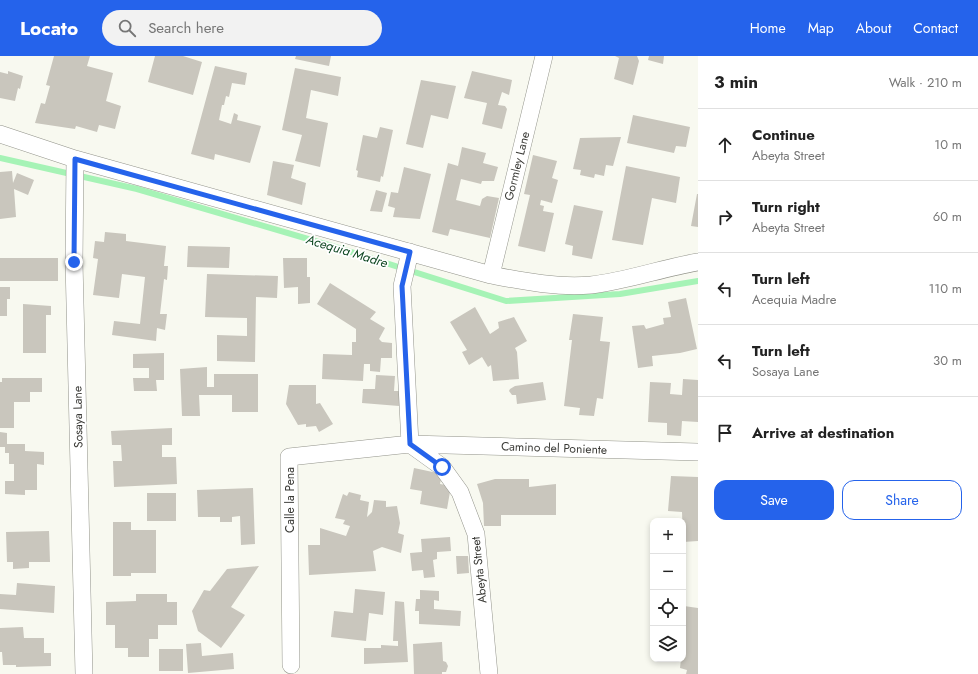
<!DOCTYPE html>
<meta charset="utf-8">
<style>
:root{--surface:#fff;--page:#f2f2f2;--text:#222;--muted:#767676;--line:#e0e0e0;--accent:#2563eb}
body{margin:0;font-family:Jost,sans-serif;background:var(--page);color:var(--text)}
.controls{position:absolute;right:12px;bottom:12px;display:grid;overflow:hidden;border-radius:8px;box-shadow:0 2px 6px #0003}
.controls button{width:36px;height:36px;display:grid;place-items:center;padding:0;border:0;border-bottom:1px solid var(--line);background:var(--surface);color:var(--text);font:20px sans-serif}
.stop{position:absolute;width:12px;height:12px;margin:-9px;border:3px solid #2563eb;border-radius:50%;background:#fff}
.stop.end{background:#2563eb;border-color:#fff;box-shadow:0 1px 4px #0008}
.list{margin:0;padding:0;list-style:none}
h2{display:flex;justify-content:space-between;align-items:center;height:52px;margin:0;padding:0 16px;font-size:17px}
h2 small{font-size:13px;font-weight:400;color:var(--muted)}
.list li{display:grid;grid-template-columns:26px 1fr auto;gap:12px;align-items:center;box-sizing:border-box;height:72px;padding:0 16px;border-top:1px solid var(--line)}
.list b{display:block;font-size:15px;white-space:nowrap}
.list p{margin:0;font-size:13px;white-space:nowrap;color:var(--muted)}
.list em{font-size:13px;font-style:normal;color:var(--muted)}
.actions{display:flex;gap:8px;padding:12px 16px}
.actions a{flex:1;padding:9px 0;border:1px solid var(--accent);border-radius:12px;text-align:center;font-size:14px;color:var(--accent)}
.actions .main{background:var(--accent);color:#fff}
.icon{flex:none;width:22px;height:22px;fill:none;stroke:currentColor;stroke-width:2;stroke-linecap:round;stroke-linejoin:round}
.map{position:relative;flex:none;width:698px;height:618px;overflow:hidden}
header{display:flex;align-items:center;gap:24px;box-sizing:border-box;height:56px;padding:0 20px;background:var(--accent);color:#fff}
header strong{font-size:19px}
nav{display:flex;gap:22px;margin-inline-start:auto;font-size:14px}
.search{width:280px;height:36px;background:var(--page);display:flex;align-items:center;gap:10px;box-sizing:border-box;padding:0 14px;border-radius:22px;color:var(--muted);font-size:15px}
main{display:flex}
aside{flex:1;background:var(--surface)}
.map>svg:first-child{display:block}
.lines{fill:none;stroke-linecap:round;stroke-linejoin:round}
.stream{stroke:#a6f3b6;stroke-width:6}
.building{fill:#c9c6bd}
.street-casing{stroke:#93948b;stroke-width:18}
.street{stroke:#fff;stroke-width:17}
.route{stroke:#2563eb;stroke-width:5}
.labels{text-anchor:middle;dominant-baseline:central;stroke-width:3.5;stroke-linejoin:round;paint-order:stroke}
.street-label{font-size:12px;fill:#3a3a36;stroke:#fff}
.water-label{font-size:13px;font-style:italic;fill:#104823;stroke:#fff}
</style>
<header>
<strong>Locato</strong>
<div class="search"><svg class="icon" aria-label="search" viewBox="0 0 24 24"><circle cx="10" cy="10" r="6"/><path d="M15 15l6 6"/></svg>Search here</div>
<nav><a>Home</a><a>Map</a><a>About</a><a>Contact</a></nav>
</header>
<main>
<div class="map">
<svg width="698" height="618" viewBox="0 0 698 618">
<rect width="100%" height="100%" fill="#f8f9f0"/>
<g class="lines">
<!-- stream -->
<path class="stream" d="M 0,102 L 137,133 L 332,190 L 506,245 L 620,238 L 698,225"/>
</g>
<!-- building -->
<path class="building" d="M 54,0 L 90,0 L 87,10 L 113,17 L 106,45 L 121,50 L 115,73 L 99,69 L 97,76 L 76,70 L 75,73 L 35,67 L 41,47 L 45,48 L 50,30 L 46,29 Z
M 155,0 L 183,0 L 202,6 L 193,39 L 148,26 Z
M 296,0 L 331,0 L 329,10 L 295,3 Z
M 615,0 L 637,0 L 639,5 L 633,29 L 614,23 L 619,2 Z
M 649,0 L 664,0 L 663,8 L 648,4 Z
M 215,10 L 247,17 L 245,29 L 232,27 L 229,41 L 226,40 L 224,49 L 222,49 L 219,64 L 231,68 L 234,57 L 238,59 L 237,64 L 261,70 L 250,107 L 215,98 L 214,104 L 191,98 Z
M 295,12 L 341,21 L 338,40 L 311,34 L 306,62 L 328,67 L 320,111 L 295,105 L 302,79 L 282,74 Z
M 8,15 L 23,20 L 20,33 L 18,32 L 15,45 L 0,42 L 0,16 L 8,18 Z
M 472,15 L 512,24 L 509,39 L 502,36 L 498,49 L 505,50 L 507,53 L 502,73 L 482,68 L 487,47 L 464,42 Z
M 421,24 L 456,30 L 448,63 L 431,59 L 423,92 L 406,88 Z
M 633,59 L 690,71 L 686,91 L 676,90 L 674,97 L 627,87 Z
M 380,71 L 393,74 L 383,121 L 381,120 L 380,126 L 357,121 L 358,115 L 356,114 L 363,79 L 377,82 Z
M 621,81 L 613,110 L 606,109 L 604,120 L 595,118 L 594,122 L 580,119 L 581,114 L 573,113 L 580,82 Z
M 462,91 L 486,97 L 483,107 L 498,111 L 494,125 L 482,125 L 481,128 L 461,123 L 456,144 L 480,150 L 482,143 L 487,140 L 499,142 L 490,182 L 450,173 L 448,180 L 432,176 L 448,107 L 458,110 Z
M 533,99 L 557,105 L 552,122 L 558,124 L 552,147 L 541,144 L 540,149 L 544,150 L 543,155 L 554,157 L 545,196 L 518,190 L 530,139 L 524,138 Z
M 273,105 L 294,109 L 291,122 L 306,127 L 302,149 L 267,139 Z
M 626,110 L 680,121 L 676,147 L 652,142 L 643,189 L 612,184 Z
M 404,111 L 431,118 L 420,163 L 393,161 L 395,152 L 388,150 L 391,136 L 398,137 Z
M 12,115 L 13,127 L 17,117 L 34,124 L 28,139 L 14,133 L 16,161 L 0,163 L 0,116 Z
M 376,134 L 387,137 L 382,156 L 370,155 Z
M 697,138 L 698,138 L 698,171 L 691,170 Z
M 574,149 L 603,155 L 592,203 L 572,199 L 573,190 L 565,188 Z
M 105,176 L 126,178 L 126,185 L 166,190 L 164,210 L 168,210 L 167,224 L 164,223 L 160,258 L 167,258 L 165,274 L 157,272 L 156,285 L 112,279 L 114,265 L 140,268 L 145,221 L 122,218 L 119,242 L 93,239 L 98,203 L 93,202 L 95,185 L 104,186 Z
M 188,190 L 230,191 L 229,212 L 187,211 Z
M 0,202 L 58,202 L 58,225 L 0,225 Z
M 283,202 L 307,202 L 307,221 L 310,221 L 310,247 L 298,248 L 298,231 L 284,232 Z
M 207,218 L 278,220 L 277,242 L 256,241 L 255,306 L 217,305 L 217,279 L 247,280 L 247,262 L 205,261 Z
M 330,227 L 376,256 L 370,263 L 385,272 L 379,283 L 382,286 L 392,287 L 392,302 L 381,302 L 380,316 L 370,315 L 370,308 L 364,308 L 363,325 L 322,323 L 323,298 L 352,299 L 352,286 L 356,286 L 356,273 L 317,248 Z
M 0,231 L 10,231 L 10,243 L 7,243 L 7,260 L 0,260 Z
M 686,242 L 697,293 L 680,297 L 652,300 L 653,310 L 638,312 L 632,270 L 644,269 L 646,273 L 664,268 L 663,262 L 671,261 L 668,246 Z
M 23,248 L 51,250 L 51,259 L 46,259 L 46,297 L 23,297 Z
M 475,251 L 490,278 L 499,272 L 498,266 L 514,261 L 527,285 L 515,292 L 517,296 L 519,323 L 493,325 L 491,309 L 488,311 L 482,301 L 469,309 L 462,296 L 467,294 L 450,266 Z
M 573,258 L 603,261 L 600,285 L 610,286 L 603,343 L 597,342 L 594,360 L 579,359 L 580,352 L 564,350 L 572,284 L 569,284 Z
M 164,297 L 164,324 L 156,324 L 157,335 L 134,335 L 133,322 L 149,322 L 149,312 L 133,312 L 133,298 Z
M 207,311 L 207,331 L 214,331 L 214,318 L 258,318 L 258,356 L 232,356 L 232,339 L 199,339 L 200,360 L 182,360 L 180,313 Z
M 376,319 L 395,320 L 394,335 L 399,335 L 399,350 L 362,347 L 363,333 L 375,333 Z
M 2,322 L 42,322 L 42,336 L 30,336 L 30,346 L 14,346 L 14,372 L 0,372 L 0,326 L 2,326 Z
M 683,323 L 698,324 L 698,366 L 682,365 L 681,380 L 667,379 L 667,367 L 648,366 L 650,326 L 671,327 L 670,338 L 682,339 Z
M 543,326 L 546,344 L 517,348 L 516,339 L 512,339 L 509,335 L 510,333 L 515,330 Z
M 289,329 L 316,329 L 316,348 L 320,347 L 333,368 L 319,376 L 316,370 L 306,371 L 306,368 L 298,369 L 286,348 Z
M 172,372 L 172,389 L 162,389 L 162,401 L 176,401 L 177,428 L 114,431 L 113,405 L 122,405 L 121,389 L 112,389 L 111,375 Z
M 0,376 L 7,377 L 7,388 L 25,388 L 25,395 L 44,396 L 44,409 L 37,408 L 37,434 L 25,434 L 25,439 L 5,438 L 5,425 L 14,425 L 14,408 L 9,408 L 9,397 L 5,397 L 5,391 L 0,391 Z
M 414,412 L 442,418 L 440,428 L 451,430 L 447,453 L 420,448 L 422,435 L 410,433 Z
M 671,420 L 698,421 L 698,485 L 683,486 L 682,456 L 668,455 Z
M 495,423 L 529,423 L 529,431 L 556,428 L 556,459 L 501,459 L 501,470 L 484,470 L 483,447 L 477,428 Z
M 253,432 L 255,488 L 241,489 L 240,460 L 232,461 L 232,466 L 220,466 L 220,461 L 198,461 L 197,434 Z
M 349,436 L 361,439 L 360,444 L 369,446 L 367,461 L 372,456 L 374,444 L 386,445 L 386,451 L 397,450 L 400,467 L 398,477 L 404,479 L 401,497 L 382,491 L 373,495 L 376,515 L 309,519 L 308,489 L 320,489 L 320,472 L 346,480 L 350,470 L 343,468 L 345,464 L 335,462 L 343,438 L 347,440 Z
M 147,437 L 176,437 L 176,465 L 147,465 Z
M 113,466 L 131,466 L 131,474 L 156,474 L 156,517 L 131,517 L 131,520 L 113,520 Z
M 49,475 L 50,506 L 29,506 L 29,512 L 13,513 L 13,506 L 7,506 L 6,476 Z
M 450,481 L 451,495 L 437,496 L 437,503 L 433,504 L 435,521 L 424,522 L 423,514 L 412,515 L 410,497 L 422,496 L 421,483 Z
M 456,500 L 468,500 L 469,517 L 457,518 Z
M 259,510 L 231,551 L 245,559 L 221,592 L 198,575 L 192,555 L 204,534 L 210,535 L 227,513 Z
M 17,527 L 55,530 L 54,557 L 0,553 L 0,538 L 16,539 Z
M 355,533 L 385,536 L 383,559 L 369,557 L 366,585 L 331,581 L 334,555 L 353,557 Z
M 420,534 L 439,535 L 439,545 L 434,544 L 434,553 L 461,555 L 460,570 L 419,568 L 419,555 L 415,555 L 416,543 L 420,543 Z
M 136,538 L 167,538 L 167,546 L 177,546 L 177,569 L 158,569 L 158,583 L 149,583 L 149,601 L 128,601 L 128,592 L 115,592 L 115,569 L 106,569 L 106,546 L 136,545 Z
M 395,545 L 404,546 L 408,606 L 364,608 L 364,592 L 381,592 L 381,589 L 398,590 L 398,585 L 393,585 Z
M 684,550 L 698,552 L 698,618 L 686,618 L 687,614 L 680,612 L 681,603 L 683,603 Z
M 23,571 L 24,582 L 44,582 L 44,597 L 51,597 L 51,610 L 16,611 L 16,609 L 3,609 L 2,596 L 0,596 L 0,572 Z
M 442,586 L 443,605 L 446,606 L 448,610 L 446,616 L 442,616 L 442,618 L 414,618 L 413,588 Z
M 201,587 L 202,600 L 233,597 L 234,613 L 188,617 L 186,588 Z
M 159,593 L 183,593 L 183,615 L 159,615 Z"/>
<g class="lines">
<!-- street casing -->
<g class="street-casing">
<path id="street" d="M 0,78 L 75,103 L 491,219 C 523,225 557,232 591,229 C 627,225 662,212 698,206
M 75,103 L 74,206 L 84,618
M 410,196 L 402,230 L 410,388
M 491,219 L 544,0
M 410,388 L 442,411 L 460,436 L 476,478 L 489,618
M 291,609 L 289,401 L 410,388 L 698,396"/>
</g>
<!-- street -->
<use href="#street" class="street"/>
</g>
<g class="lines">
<!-- route -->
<path class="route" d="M 74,206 L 75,103 L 410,196 L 402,230 L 410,388 L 442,411"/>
</g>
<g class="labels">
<!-- street labels -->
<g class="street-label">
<text transform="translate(517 110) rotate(-76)">Gormley Lane</text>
<text transform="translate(78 361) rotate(-91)">Sosaya Lane</text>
<text transform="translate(554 392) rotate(2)">Camino del Poniente</text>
<text transform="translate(290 444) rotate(-90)">Calle la Pena</text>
<text transform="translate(479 514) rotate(-96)">Abeyta Street</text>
</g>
<!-- water labels -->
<g class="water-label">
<text transform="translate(347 195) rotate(17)">Acequia Madre</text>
</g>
</g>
</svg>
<div class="controls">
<button>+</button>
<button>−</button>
<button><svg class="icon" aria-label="locate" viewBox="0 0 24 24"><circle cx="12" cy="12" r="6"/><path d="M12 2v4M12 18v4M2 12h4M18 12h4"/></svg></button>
<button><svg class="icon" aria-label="layers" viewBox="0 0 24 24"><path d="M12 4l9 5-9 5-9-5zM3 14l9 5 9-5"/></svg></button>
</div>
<div class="stop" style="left:442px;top:411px"></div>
<div class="stop end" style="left:74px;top:206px"></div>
</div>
<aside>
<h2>3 min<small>Walk · 210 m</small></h2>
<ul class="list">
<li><svg class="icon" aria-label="ahead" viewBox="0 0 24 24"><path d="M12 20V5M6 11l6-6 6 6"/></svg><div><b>Continue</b><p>Abeyta Street</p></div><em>10 m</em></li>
<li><svg class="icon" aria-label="right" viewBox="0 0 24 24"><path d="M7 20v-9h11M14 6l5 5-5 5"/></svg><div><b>Turn right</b><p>Abeyta Street</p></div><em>60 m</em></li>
<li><svg class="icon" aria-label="left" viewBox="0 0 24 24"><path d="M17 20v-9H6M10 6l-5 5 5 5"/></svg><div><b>Turn left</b><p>Acequia Madre</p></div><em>110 m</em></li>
<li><svg class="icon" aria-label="left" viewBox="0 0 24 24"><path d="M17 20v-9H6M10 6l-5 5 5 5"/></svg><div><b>Turn left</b><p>Sosaya Lane</p></div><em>30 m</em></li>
<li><svg class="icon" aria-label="arrive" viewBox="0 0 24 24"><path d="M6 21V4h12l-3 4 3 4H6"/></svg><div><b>Arrive at destination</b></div></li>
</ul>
<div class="actions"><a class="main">Save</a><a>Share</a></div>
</aside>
</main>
